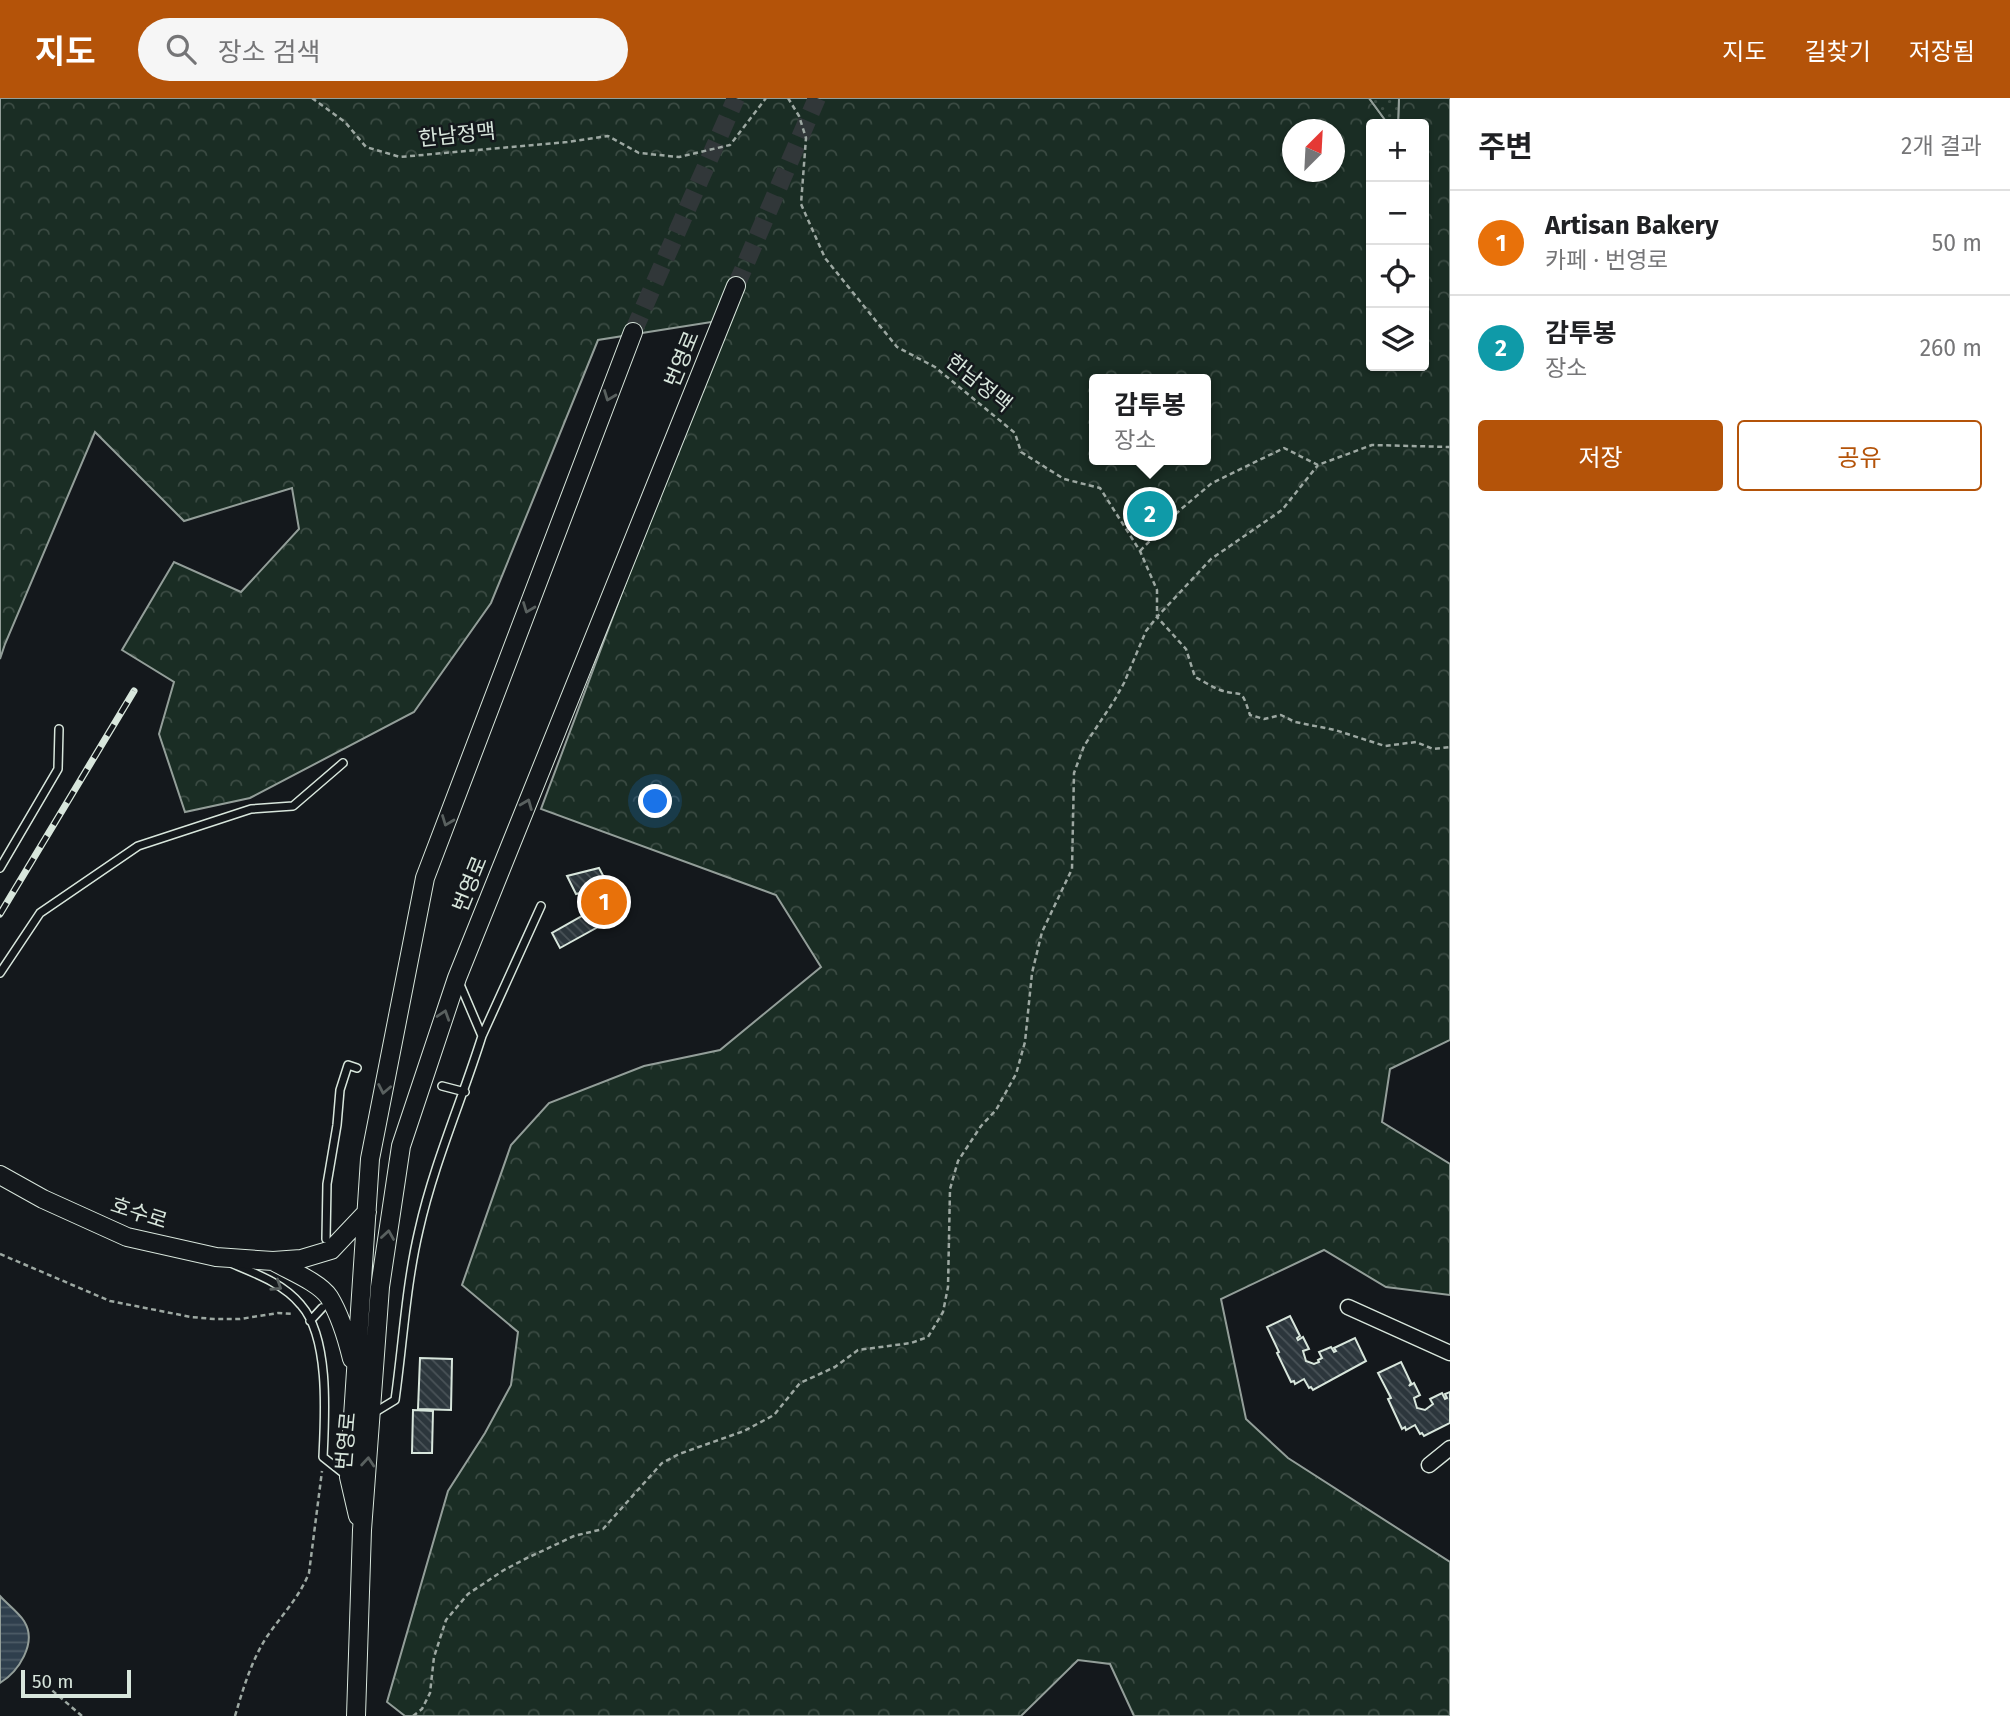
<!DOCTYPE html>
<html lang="ko">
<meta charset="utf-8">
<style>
:root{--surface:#fff;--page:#f6f6f6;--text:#202124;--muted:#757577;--line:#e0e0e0;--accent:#b45309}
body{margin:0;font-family:"Fira Sans","Noto Sans KR",sans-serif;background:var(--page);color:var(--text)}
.controls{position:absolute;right:21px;top:21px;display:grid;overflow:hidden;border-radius:7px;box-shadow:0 2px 5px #0004}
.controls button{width:63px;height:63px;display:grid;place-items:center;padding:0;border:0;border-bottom:2px solid var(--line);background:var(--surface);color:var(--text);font:35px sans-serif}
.compass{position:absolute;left:1282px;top:21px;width:63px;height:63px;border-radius:50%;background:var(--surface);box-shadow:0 2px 5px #0004;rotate:24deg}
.scale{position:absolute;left:21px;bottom:18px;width:110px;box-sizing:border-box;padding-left:7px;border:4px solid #d8e6dc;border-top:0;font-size:19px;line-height:24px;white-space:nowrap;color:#d8e6dc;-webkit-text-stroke:5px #14181c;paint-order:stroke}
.you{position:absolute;left:656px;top:704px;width:24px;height:24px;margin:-18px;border:5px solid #fff;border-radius:50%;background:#1a73e8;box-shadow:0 0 0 10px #1a73e833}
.badge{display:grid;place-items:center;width:46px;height:46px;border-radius:50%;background:var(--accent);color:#fff;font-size:23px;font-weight:700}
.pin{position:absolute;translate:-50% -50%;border:4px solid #fff;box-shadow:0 2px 7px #0006}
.popup{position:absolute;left:1089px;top:276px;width:122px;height:91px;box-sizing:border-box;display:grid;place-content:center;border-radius:7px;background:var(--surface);filter:drop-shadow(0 2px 5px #0005);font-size:23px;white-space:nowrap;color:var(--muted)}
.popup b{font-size:26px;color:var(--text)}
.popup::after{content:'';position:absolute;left:50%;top:100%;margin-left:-14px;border:14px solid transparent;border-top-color:var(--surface)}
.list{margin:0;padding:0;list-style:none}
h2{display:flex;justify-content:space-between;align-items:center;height:91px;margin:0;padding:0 28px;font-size:30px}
h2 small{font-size:23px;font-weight:400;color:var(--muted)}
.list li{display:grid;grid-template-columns:46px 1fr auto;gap:21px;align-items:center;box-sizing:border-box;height:105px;padding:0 28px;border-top:2px solid var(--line)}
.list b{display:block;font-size:26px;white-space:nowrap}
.list p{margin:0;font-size:23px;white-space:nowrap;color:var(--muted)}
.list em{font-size:23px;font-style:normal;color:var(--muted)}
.actions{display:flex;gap:14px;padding:21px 28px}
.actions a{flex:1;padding:16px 0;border:2px solid var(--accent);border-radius:7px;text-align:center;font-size:24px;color:var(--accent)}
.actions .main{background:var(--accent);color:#fff}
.icon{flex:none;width:38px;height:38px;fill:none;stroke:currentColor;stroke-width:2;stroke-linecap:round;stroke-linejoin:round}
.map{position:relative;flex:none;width:1450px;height:1618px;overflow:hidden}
header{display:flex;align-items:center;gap:42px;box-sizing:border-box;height:98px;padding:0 35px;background:var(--accent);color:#fff}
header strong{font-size:33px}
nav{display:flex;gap:38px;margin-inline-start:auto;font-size:24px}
.search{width:490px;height:63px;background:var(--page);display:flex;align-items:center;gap:18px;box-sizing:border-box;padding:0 24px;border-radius:38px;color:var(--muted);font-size:26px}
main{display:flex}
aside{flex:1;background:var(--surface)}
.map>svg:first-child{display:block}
.forest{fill:url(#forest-crowns);stroke:#939e99;stroke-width:2;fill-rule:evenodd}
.garden{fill:url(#garden-dots);stroke:#939e99;stroke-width:2}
.water{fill:url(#water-rules);stroke:#939e99;stroke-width:2}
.building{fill:url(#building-back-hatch);stroke:#d8e6dc;stroke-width:2}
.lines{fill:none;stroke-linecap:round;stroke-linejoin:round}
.tertiary-tunnel{stroke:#313739;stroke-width:18;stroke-dasharray:18 9;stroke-linecap:butt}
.service-casing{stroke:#d8e6dc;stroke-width:10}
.minor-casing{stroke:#d8e6dc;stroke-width:17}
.tertiary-casing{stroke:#d8e6dc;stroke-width:20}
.path{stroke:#9da8a2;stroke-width:2.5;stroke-dasharray:5 3.5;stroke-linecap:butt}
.service{stroke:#14181c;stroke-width:7}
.minor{stroke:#14181c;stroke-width:14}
.tertiary{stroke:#14181c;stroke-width:18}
.rail-casing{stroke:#d8e6dc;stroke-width:7}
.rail{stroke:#14181c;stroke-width:4.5;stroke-dasharray:13;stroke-linecap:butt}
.oneway{stroke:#59605f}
.labels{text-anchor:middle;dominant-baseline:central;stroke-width:5;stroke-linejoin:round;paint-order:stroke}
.street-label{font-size:21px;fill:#d8e6dc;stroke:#14181c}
</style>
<header>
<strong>지도</strong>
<div class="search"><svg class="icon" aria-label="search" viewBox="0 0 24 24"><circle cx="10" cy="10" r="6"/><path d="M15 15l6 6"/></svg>장소 검색</div>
<nav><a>지도</a><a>길찾기</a><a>저장됨</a></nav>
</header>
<main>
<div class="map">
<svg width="1450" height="1618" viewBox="0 0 1450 1618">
<defs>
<pattern id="forest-crowns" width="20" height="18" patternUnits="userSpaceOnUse" patternTransform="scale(1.75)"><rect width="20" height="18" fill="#1a2d24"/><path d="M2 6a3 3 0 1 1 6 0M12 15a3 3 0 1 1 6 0" fill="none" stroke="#3b4b43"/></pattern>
<pattern id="garden-dots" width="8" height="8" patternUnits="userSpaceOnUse" patternTransform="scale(1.75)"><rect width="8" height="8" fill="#1a2d24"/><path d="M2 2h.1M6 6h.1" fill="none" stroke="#3b4b43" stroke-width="1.8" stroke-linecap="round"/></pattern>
<pattern id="water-rules" width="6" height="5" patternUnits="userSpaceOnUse" patternTransform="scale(1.75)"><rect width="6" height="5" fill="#2f3f4d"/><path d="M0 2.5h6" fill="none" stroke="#4c5b66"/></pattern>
<pattern id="building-back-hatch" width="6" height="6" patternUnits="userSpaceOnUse" patternTransform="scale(1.75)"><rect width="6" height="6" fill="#2c363c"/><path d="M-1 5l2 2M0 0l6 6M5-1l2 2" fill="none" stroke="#4a5358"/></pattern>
</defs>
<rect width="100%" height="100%" fill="#14181c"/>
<!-- forest -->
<path class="forest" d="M 0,0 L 1369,0 L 1388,26 L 1371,26 L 1371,268 L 1424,268 L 1424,26 L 1398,26 L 1399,0 L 1450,0 L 1450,942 L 1390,971 L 1382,1024 L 1450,1066 L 1450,1197 L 1386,1189 L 1324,1152 L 1221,1201 L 1246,1321 L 1288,1360 L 1450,1464 L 1450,1618 L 1134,1618 L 1110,1566 L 1078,1562 L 1021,1618 L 405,1618 L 387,1604 L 448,1393 L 485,1335 L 511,1287 L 518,1234 L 462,1187 L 511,1047 L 549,1005 L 644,968 L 720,952 L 821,869 L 776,797 L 541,711 L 724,222 L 598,242 L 491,505 L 414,614 L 250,700 L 185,714 L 159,636 L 174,584 L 122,552 L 174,464 L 241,494 L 299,431 L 292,390 L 184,423 L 95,334 L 5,546 L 0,561 ZM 1293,32 L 1335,32 L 1335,74 L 1293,74 ZM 1094,281 L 1206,281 L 1206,362 L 1094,362 Z"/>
<!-- garden -->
<path class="garden" d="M 1369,0 L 1399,0 L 1398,26 L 1388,26 Z"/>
<!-- water -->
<path class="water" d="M 0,1498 C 7,1506 18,1514 24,1523 C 38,1545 18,1574 0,1585 Z"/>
<!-- building -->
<path class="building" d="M 599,770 L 623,815 L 560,850 L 552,835 L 594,811 L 585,794 L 576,796 L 567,778 Z
M 1290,1218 L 1300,1238 L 1297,1240 L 1298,1242 L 1303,1239 L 1309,1251 L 1303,1253 L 1306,1263 L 1314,1266 L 1319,1264 L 1318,1262 L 1322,1260 L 1319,1254 L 1331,1249 L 1334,1254 L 1336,1253 L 1334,1250 L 1355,1240 L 1366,1263 L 1313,1292 L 1311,1289 L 1309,1290 L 1304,1281 L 1295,1286 L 1294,1283 L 1291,1284 L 1277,1255 L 1279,1254 L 1267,1229 Z
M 420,1260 L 452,1261 L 451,1312 L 418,1311 Z
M 1401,1264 L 1411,1285 L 1409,1288 L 1414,1285 L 1420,1297 L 1414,1300 L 1417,1310 L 1425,1312 L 1433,1306 L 1430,1301 L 1442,1295 L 1445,1301 L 1447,1300 L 1445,1296 L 1450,1294 L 1450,1325 L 1424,1338 L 1422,1335 L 1420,1336 L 1415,1327 L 1406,1332 L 1405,1329 L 1402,1331 L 1388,1301 L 1391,1300 L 1378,1275 Z
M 413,1312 L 433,1313 L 432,1355 L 412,1355 Z"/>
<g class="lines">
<!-- tertiary-tunnel -->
<path class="tertiary-tunnel" d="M 736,188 L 817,0
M 633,234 L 736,0"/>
<!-- service casing -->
<g class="service-casing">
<path id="service" d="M 0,770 L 58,671 L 59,631
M 0,875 L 40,815 L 138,748 L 251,711 L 293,708 L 343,665
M 482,938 L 541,808
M 442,988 L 465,994
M 326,1141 L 327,1086 L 337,1027 L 340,992 L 348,967 L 357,970
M 233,1166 C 257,1176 284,1186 301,1207 C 330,1240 325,1318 323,1359 L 347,1378
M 310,1223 L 322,1210
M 372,1316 L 395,1302 C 403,1245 406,1187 419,1132 C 434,1065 462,1002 482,938 L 459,884"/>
</g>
<!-- minor casing -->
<g class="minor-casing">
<path id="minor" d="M 1348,1209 L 1450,1255
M 1429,1367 L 1450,1350"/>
</g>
<!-- tertiary casing -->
<g class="tertiary-casing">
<path id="tertiary" d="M 0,1077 L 43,1101 L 127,1139 L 216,1159 L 273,1163 L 301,1161 L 331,1152 L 367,1114
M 273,1163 C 288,1172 319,1184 329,1199 C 340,1217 347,1240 352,1261
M 358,1418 L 349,1379 L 370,1061 L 425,780 L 633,234
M 356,1618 L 362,1432 L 380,1189 L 401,1048 L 457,880 L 736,188"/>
</g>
<!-- path -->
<path class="path" d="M 312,0 L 345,24 L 366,49 L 400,59 L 567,44 L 608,38 L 639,55 L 679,59 L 730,47 L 766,0
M 788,0 L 799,18 L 806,40 L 801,106 L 825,160 L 897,249 L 935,269 L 1015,335 L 1021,354 L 1064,381 L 1100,390 L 1140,453 L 1157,492 L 1157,519 L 1186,551 L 1195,579 C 1203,583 1212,589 1220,592 C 1244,600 1240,587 1250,617 L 1264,621 L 1281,617 L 1295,624 L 1335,632 L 1385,648 L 1416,644 L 1433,651 L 1450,649
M 1140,453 L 1180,412 L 1212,385 L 1284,350 L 1318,367 L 1372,347 L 1450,349
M 0,1156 L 110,1203 L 191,1219 L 214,1221 L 240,1221 L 278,1215 L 294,1216
M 33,1576 L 82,1618
M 235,1618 C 243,1591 251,1564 266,1540 C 281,1518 299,1500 309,1475 L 322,1373
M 413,1618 L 422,1611 L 430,1595 L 434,1559 L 446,1522 L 468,1496 L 504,1472 L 525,1461 L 574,1438 L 603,1431 L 662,1365 L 679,1356 L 744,1333 L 774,1317 L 800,1285 L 835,1269 L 858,1252 L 911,1245 L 928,1239 L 943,1214 L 948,1189 L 950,1091 L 958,1063 L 981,1028 L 996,1012 L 1016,976 L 1025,944 L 1032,875 L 1042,834 L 1072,771 L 1074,675 L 1084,648 L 1114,603 L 1124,585 L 1146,533 L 1157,519 L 1211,461 L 1282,412 L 1318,367"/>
<!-- service -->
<use href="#service" class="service"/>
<!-- minor -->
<use href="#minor" class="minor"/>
<!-- tertiary -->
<use href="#tertiary" class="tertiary"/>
<!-- rail casing -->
<g class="rail-casing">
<path id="rail" d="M 0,816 L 134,593"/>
</g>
<!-- rail -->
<use href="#rail" class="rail"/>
</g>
<!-- one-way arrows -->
<defs><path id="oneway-chevron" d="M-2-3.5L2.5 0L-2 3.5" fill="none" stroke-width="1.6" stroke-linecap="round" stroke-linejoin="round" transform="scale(1.75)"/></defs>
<g class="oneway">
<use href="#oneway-chevron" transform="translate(609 298) rotate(111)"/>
<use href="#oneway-chevron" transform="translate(528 510) rotate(111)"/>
<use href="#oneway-chevron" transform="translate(527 706) rotate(-68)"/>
<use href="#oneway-chevron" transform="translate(447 723) rotate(111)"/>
<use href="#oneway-chevron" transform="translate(444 917) rotate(-72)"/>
<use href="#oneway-chevron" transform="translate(384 991) rotate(101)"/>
<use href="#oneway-chevron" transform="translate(388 1137) rotate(-81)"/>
<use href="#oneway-chevron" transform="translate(277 1188) rotate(33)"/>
<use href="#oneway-chevron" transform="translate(368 1364) rotate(-85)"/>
</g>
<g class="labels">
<!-- street labels -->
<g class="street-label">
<text transform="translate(457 37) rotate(-6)">한남정맥</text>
<text transform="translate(682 261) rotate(-68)">번영로</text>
<text transform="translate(979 285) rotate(39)">한남정맥</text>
<text transform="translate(470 786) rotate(-68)">번영로</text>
<text transform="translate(139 1115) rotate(18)">호수로</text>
<text transform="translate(346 1343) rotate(-85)">번영로</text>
</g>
</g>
</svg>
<div class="controls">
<button>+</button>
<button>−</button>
<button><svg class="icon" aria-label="locate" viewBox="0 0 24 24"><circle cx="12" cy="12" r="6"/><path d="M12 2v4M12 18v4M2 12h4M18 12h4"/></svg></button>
<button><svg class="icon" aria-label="layers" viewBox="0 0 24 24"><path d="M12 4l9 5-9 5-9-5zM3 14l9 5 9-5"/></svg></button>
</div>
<svg class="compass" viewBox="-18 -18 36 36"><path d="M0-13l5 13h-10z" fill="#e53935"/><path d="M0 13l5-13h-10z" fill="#757577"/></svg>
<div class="scale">50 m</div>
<div class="you"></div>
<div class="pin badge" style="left:604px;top:804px;background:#e8710a">1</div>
<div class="pin badge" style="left:1150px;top:416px;background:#0f9aa8">2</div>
<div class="popup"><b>감투봉</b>장소</div>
</div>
<aside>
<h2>주변<small>2개 결과</small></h2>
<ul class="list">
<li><span class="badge" style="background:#e8710a">1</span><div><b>Artisan Bakery</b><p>카페 · 번영로</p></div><em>50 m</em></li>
<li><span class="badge" style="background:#0f9aa8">2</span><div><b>감투봉</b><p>장소</p></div><em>260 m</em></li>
</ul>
<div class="actions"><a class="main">저장</a><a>공유</a></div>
</aside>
</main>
